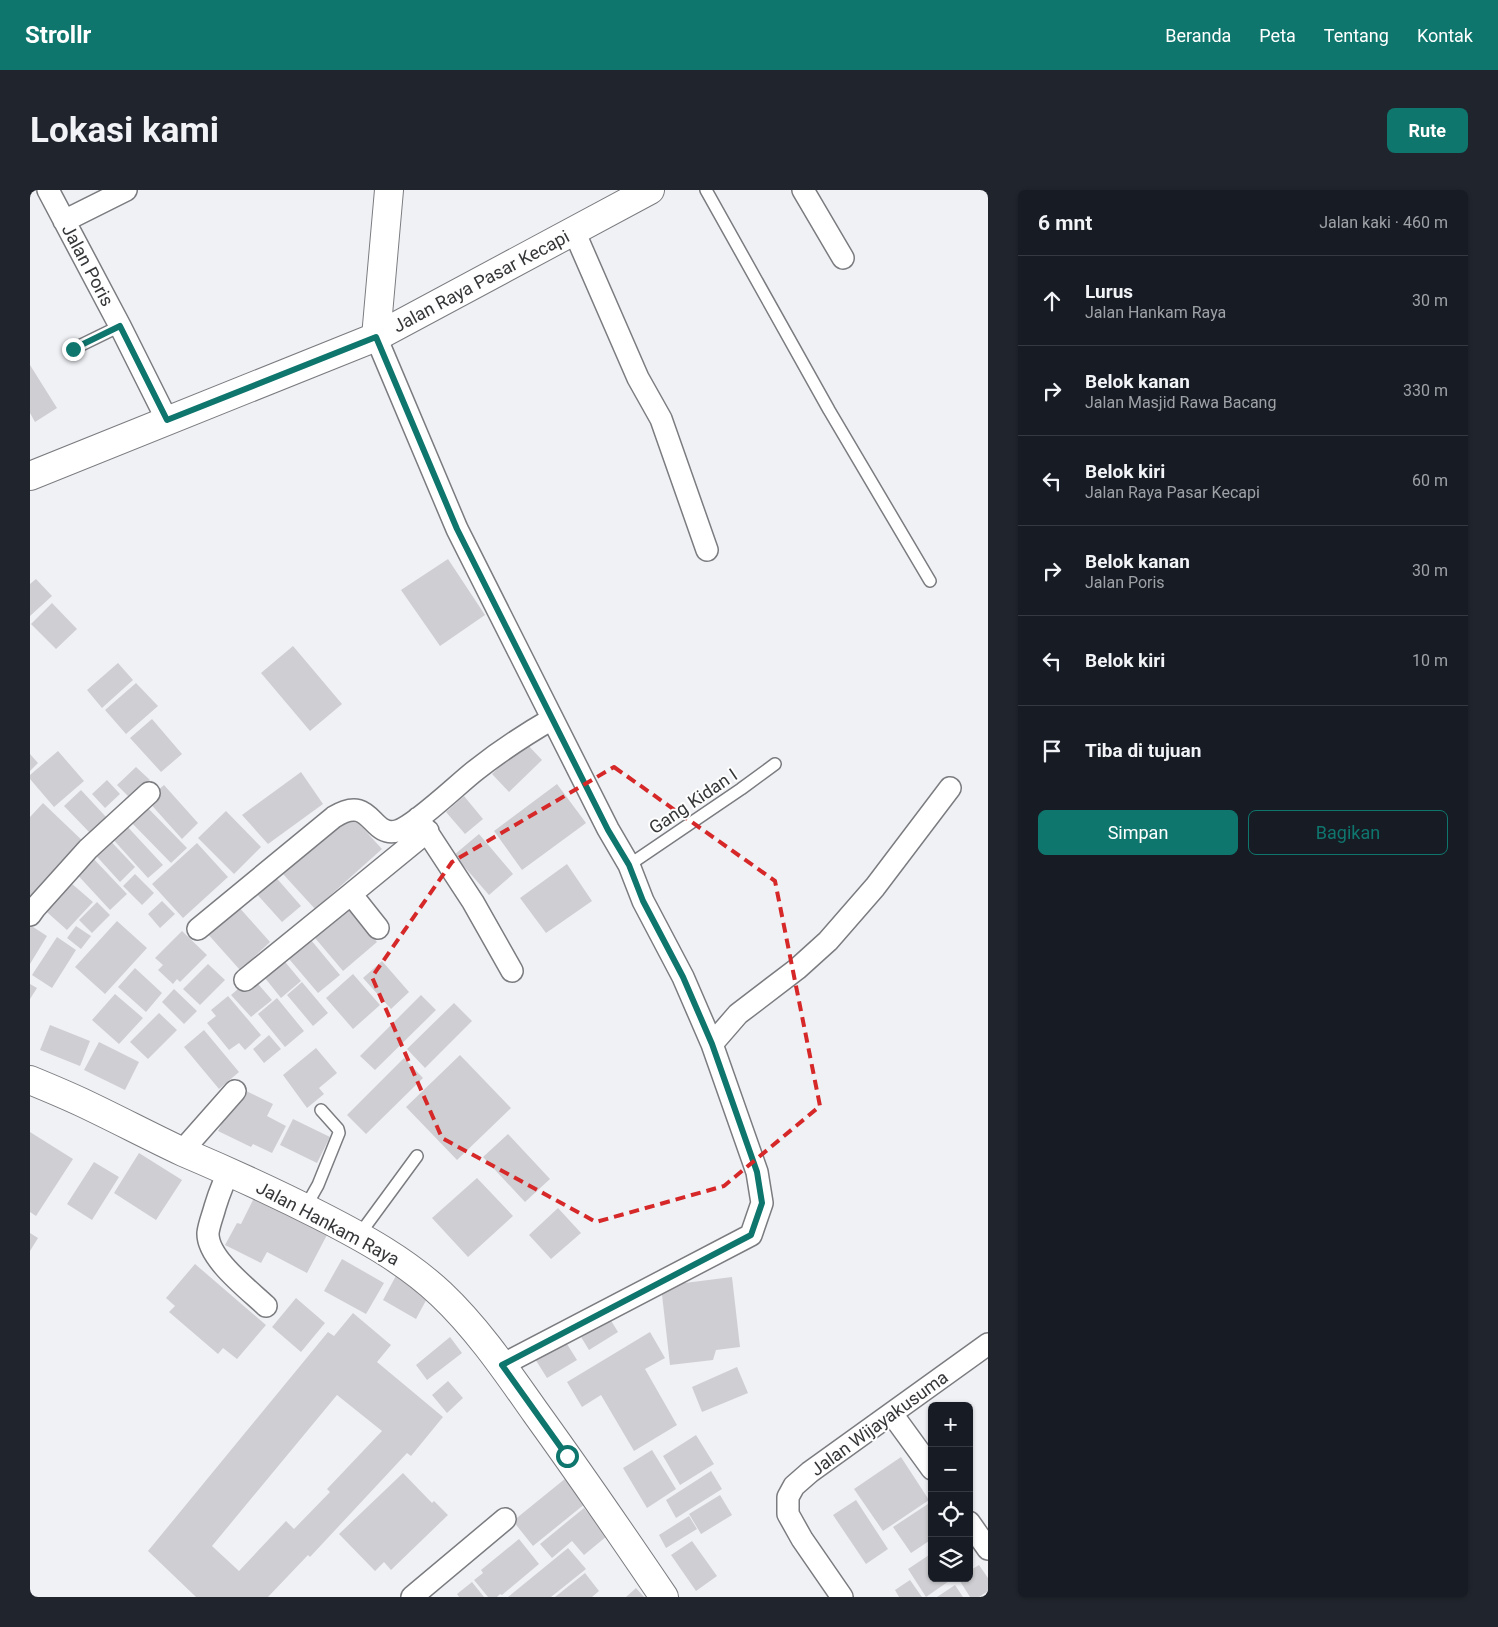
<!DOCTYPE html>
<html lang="id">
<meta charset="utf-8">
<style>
:root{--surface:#171b24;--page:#20242c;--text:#f1f3f6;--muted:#9ea1a6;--line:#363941;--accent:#0f766e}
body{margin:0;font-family:Roboto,sans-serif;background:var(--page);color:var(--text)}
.controls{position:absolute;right:15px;bottom:15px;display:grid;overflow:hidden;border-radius:8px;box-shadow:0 1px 4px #0004}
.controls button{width:45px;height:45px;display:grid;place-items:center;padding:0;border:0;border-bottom:1px solid var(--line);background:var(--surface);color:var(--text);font:25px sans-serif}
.stop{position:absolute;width:15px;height:15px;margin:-11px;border:4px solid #0f766e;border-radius:50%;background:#fff}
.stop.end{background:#0f766e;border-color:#fff;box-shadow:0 1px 5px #0008}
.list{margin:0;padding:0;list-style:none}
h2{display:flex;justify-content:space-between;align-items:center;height:65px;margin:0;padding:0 20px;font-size:21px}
h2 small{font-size:16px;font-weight:400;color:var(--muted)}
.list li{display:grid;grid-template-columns:32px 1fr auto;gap:15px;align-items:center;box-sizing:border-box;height:90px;padding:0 20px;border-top:1px solid var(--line)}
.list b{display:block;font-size:19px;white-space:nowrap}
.list p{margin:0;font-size:16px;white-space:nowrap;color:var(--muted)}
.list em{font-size:16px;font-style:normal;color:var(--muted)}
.actions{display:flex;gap:10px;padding:15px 20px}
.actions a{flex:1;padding:11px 0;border:1px solid var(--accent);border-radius:8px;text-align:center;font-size:18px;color:var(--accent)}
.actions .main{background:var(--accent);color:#fff}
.icon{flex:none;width:28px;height:28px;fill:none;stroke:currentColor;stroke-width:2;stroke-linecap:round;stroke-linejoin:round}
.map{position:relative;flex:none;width:958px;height:1407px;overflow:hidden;border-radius:8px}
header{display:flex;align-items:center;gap:30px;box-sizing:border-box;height:70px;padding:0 25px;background:var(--accent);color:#fff}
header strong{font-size:24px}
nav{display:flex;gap:28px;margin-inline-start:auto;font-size:18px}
.intro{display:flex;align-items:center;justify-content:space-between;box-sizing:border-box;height:120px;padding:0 30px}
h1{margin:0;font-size:35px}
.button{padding:12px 22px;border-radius:8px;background:var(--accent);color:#fff;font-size:18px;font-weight:700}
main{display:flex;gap:30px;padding:0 30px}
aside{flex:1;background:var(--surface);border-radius:8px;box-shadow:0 1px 4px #0004}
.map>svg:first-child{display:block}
.building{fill:#cfcfd3;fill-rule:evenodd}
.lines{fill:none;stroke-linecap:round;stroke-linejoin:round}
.service-casing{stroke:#7b7c80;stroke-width:14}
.minor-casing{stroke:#7b7c80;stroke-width:24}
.tertiary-casing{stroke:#7b7c80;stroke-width:30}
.primary-casing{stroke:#7b7c80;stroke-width:30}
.service{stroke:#fff;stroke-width:11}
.minor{stroke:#fff;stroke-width:21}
.tertiary{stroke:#fff;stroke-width:28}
.primary{stroke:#fff;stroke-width:28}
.route{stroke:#0f766e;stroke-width:6}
.marked{fill:none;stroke:#d62828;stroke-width:4;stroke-dasharray:10 6;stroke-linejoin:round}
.labels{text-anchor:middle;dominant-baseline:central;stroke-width:4;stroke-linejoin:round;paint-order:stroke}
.street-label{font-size:18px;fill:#353638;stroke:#fefefe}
</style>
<header>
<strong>Strollr</strong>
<nav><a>Beranda</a><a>Peta</a><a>Tentang</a><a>Kontak</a></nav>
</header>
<div class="intro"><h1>Lokasi kami</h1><a class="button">Rute</a></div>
<main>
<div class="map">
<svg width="958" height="1407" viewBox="0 0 958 1407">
<rect width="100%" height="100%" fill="#f0f1f5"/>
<!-- building -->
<path class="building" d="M 0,175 L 27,218 L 5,232 L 0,223 Z
M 418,369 L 455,425 L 410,456 L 371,400 Z
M 6,389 L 22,406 L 0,426 L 0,394 Z
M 22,413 L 47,439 L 26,459 L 1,434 Z
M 263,456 L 312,514 L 280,541 L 231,483 Z
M 88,473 L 103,490 L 72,518 L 57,500 Z
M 106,493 L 128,516 L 96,544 L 75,520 Z
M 122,529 L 152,564 L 131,582 L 100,548 Z
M 495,552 L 512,570 L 479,602 L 462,584 Z
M 28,561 L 54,591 L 24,617 L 0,589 L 0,585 Z
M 0,564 L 8,573 L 0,581 Z
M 106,577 L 120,590 L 101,609 L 87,595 Z
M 271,582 L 293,614 L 238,654 L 212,625 Z
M 77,590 L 90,604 L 75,618 L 62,604 Z
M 527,594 L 556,633 L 492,680 L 464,641 Z
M 134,595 L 168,633 L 152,649 L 117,610 Z
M 51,600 L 77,628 L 60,643 L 34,616 Z
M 434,606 L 453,629 L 435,644 L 416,622 Z
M 112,612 L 157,658 L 141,673 L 96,627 Z
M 13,613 L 58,656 L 0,715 L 0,627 Z
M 196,621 L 231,657 L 204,684 L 168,648 Z
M 320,624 L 352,659 L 285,719 L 253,684 Z
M 94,633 L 133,675 L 118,688 L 80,646 Z
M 449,644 L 483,684 L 459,705 L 424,665 Z
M 75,645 L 105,677 L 90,692 L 60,659 Z
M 167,653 L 198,687 L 153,728 L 122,694 Z
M 60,665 L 97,704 L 80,720 L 43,680 Z
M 537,674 L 562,711 L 516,743 L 490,708 Z
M 105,684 L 124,703 L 112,715 L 93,696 Z
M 243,684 L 271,716 L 252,732 L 224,701 Z
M 34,687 L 63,712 L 37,740 L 9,715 Z
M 132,711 L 145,724 L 130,738 L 118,724 Z
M 67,712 L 80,725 L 62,743 L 49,730 Z
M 314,713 L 347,752 L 313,781 L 280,742 Z
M 207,715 L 240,752 L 210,780 L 176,742 Z
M 87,731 L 117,758 L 75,804 L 45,777 Z
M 0,735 L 17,746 L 0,774 Z
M 46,736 L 61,746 L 51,759 L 37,748 Z
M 152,741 L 177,765 L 150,792 L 147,789 L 143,794 L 128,780 L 133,775 L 125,768 Z
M 276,744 L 310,785 L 288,803 L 254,763 Z
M 27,747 L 46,760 L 22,798 L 2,785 Z
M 251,767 L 271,791 L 251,808 L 231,783 Z
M 352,771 L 379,802 L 361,819 L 333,788 Z
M 178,774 L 195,790 L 170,815 L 153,799 Z
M 105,778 L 132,803 L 116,822 L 88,797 Z
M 323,784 L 350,815 L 323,839 L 296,808 Z
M 222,787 L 242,810 L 221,827 L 201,805 Z
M 272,792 L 298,823 L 283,836 L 257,805 Z
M 0,794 L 7,798 L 0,809 Z
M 144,799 L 167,821 L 154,834 L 132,812 Z
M 85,804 L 113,828 L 89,854 L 62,830 Z
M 391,805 L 406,820 L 345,880 L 330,866 Z
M 198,806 L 231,845 L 215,860 L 209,853 L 199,860 L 177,833 L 186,826 L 181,820 Z
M 247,808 L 274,841 L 255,857 L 228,824 Z
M 424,813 L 442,831 L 395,878 L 377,859 Z
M 129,823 L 147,840 L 118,869 L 100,852 Z
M 20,835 L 60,851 L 50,876 L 10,860 Z
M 174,840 L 209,882 L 189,899 L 154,857 Z
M 239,845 L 251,859 L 234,873 L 223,859 Z
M 69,852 L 109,872 L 95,900 L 54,880 Z
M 286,858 L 307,883 L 289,898 L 294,904 L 277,918 L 253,885 Z
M 430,865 L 481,918 L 427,970 L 376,917 Z
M 374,868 L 393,888 L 336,944 L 317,925 Z
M 210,898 L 243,914 L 237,926 L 256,936 L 242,963 L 223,954 L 221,957 L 188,941 Z
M 263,929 L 300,947 L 287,973 L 250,955 Z
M 0,942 L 43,969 L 6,1026 L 0,1022 Z
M 478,944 L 520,989 L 495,1012 L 453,967 Z
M 109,963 L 152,990 L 126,1030 L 84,1003 Z
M 64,972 L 89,987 L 62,1030 L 37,1014 Z
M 447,988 L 483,1026 L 438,1067 L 402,1028 Z
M 225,1006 L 298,1043 L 277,1083 L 237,1062 L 231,1073 L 195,1055 L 207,1033 L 211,1034 Z
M 528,1018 L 551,1043 L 521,1069 L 499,1045 Z
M 0,1043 L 8,1048 L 0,1061 Z
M 312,1069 L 354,1093 L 336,1124 L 294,1101 Z
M 165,1074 L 236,1135 L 207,1169 L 193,1158 L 188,1164 L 139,1122 L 145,1116 L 136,1108 Z
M 368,1082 L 401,1101 L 386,1129 L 353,1110 Z
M 702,1087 L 710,1157 L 686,1160 L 683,1170 L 640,1175 L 631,1096 Z
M 266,1108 L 295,1133 L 271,1162 L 242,1137 Z
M 323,1123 L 361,1155 L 347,1172 L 413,1227 L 381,1266 L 377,1263 L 280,1367 L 278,1365 L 238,1407 L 166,1407 L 118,1361 L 298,1142 L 304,1146 ZM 307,1205 L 352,1241 L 297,1299 L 300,1302 L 264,1339 L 256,1331 L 209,1381 L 182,1356 Z
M 577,1124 L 588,1142 L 559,1160 L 548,1142 Z
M 620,1142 L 635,1168 L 615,1179 L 647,1235 L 604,1261 L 571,1205 L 552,1217 L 537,1192 Z
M 532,1146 L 547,1170 L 517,1188 L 502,1164 Z
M 420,1147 L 432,1163 L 397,1190 L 386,1175 Z
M 707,1177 L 718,1203 L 672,1222 L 662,1197 Z
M 418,1191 L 433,1208 L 417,1223 L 402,1205 Z
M 666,1245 L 684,1274 L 650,1295 L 633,1266 Z
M 622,1260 L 646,1299 L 617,1318 L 593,1278 Z
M 871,1267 L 899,1310 L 853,1341 L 824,1299 Z
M 681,1281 L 692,1299 L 646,1328 L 636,1310 Z
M 373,1283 L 402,1313 L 404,1311 L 418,1325 L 361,1380 L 354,1372 L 345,1381 L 309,1344 Z
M 536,1288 L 556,1313 L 503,1356 L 483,1331 Z
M 690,1305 L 702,1325 L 671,1344 L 659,1324 Z
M 826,1310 L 858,1359 L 836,1374 L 803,1325 Z
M 901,1312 L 902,1349 L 881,1363 L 863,1337 Z
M 554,1318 L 577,1346 L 554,1365 L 542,1351 L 522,1368 L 510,1354 Z
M 659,1326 L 667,1339 L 636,1358 L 629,1345 Z
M 489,1349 L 509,1374 L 472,1405 L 470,1404 L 467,1407 L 458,1407 L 444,1390 L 453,1383 L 451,1380 Z
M 662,1351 L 687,1386 L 666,1401 L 641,1365 Z
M 538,1358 L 556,1379 L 521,1407 L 478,1407 Z
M 902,1363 L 902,1388 L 922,1389 L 896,1407 L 878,1379 Z
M 949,1375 L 958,1388 L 958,1401 L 949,1407 L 940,1407 L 928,1388 L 939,1388 L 939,1381 Z
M 555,1383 L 569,1401 L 562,1407 L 525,1407 Z
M 880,1390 L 892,1407 L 869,1407 L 865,1400 Z
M 442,1392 L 454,1407 L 429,1407 L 427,1404 Z
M 925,1395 L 933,1407 L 907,1407 Z
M 606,1398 L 614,1407 L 596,1407 Z"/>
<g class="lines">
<!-- service casing -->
<g class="service-casing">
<path id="service" d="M 676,0 L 799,220 L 900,391
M 43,159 L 90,136
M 599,675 L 711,599 L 745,574
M 275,1018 L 288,995 L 309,943 L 308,939 L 291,920
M 329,1045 L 387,966"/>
</g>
<!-- minor casing -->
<g class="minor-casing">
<path id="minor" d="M 18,0 L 90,136 L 137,230
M 773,0 L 813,68
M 34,31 L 96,0
M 544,41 L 608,188 L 631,229 L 677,360
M 346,147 L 427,339 L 578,639 L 599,675 L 613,711 L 653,787 L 682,854 L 727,982 L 732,1013 L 721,1045 L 472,1175
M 388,628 L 443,712 L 482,781
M 0,725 L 5,718 L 58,659 L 119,603
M 348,738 L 321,704 L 398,641
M 168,739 L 304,627 C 342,603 340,648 367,641 C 385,636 429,593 446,580 C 470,561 496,544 522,529
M 215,790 L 321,704
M 682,854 L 708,824 L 767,779 L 798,751 L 845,697 L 920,598
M 152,961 L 205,901
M 200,981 C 193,992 189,1004 185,1017 C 183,1025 179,1034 178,1043 C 177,1068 218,1099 236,1116
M 862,1224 L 902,1279
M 939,1332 L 958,1359
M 382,1407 L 475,1329
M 812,1407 L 772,1349 L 758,1324 L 758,1307 L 764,1296 L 780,1282 L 958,1154"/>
</g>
<!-- tertiary casing -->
<g class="tertiary-casing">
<path id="tertiary" d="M 346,147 L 359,0
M 0,286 L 346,147 L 620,0"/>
</g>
<!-- primary casing -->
<g class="primary-casing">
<path id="primary" d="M 0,890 C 17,897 34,904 51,912 C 85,928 119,946 153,962 C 200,982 246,1003 291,1026 C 334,1048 376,1071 411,1104 C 448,1139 477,1182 506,1223 C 550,1284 592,1345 634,1407"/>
</g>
<!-- service -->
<use href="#service" class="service"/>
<!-- minor -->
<use href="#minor" class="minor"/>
<!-- tertiary -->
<use href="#tertiary" class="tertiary"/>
<!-- primary -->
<use href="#primary" class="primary"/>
</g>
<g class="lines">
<!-- route -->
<path class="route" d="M 43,159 L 90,136 L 137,230 L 346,147 L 427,339 L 578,640 L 599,675 L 613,711 L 653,787 L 682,854 L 727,982 L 732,1013 L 721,1045 L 472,1175 L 537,1266"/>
</g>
<!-- marked area -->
<path class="marked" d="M 584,577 L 745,691 L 790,916 L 694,996 L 566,1032 L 412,948 L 342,787 L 422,672 Z"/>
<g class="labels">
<!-- street labels -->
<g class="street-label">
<text transform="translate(58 75) rotate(62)">Jalan Poris</text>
<text transform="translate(451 91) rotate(-28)">Jalan Raya Pasar Kecapi</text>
<text transform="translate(663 611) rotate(-34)">Gang Kidan I</text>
<text transform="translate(298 1033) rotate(28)">Jalan Hankam Raya</text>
<text transform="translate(849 1233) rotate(-36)">Jalan Wijayakusuma</text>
</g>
</g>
</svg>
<div class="controls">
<button>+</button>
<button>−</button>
<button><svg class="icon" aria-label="locate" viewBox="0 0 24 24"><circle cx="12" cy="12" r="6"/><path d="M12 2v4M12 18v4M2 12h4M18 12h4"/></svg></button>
<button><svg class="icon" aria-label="layers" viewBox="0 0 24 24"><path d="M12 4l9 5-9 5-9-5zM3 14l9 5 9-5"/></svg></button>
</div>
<div class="stop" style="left:537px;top:1266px"></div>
<div class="stop end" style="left:43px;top:159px"></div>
</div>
<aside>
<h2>6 mnt<small>Jalan kaki · 460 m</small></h2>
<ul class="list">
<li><svg class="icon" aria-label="ahead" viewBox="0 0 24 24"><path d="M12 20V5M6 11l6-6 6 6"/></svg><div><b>Lurus</b><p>Jalan Hankam Raya</p></div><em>30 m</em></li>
<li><svg class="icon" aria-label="right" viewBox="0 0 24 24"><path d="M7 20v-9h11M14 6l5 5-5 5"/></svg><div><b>Belok kanan</b><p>Jalan Masjid Rawa Bacang</p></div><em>330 m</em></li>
<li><svg class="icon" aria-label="left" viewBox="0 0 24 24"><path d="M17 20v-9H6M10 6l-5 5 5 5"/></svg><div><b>Belok kiri</b><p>Jalan Raya Pasar Kecapi</p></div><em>60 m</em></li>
<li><svg class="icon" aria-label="right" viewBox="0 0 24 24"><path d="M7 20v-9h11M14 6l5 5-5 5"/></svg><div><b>Belok kanan</b><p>Jalan Poris</p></div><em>30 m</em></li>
<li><svg class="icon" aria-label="left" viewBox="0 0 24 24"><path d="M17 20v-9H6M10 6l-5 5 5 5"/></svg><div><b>Belok kiri</b></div><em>10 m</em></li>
<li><svg class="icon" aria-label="arrive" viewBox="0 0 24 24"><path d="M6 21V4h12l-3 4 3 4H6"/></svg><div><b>Tiba di tujuan</b></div></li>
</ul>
<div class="actions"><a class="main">Simpan</a><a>Bagikan</a></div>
</aside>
</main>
